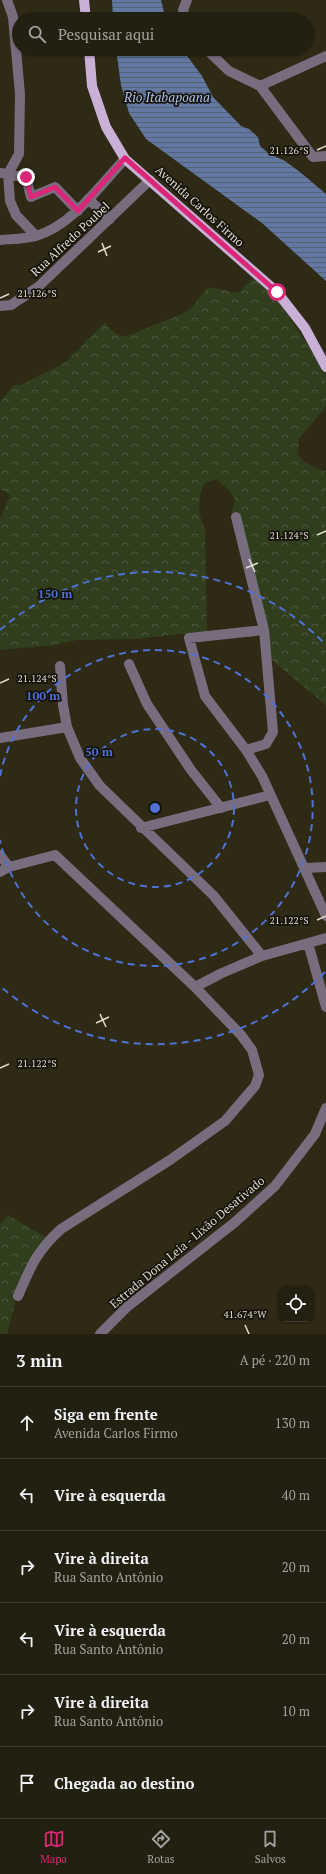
<!DOCTYPE html>
<html lang="pt">
<meta charset="utf-8">
<style>
:root{--surface:#222010;--page:#2e2d1e;--text:#f1f3f6;--muted:#a2a39f;--line:#3f3e30;--accent:#db2777}
body{margin:0;font-family:"PT Serif",serif;background:var(--page);color:var(--text)}
.controls{position:absolute;right:12px;bottom:12px;display:grid;overflow:hidden;border-radius:8px;box-shadow:0 1px 3px #0004}
.controls button{width:36px;height:36px;display:grid;place-items:center;padding:0;border:0;border-bottom:1px solid var(--line);background:var(--surface);color:var(--text);font:20px sans-serif}
.stop{position:absolute;width:12px;height:12px;margin:-9px;border:3px solid #db2777;border-radius:50%;background:#fff}
.stop.end{background:#db2777;border-color:#fff;box-shadow:0 1px 4px #0008}
.list{margin:0;padding:0;list-style:none}
h2{display:flex;justify-content:space-between;align-items:center;height:52px;margin:0;padding:0 16px;font-size:17px}
h2 small{font-size:13px;font-weight:400;color:var(--muted)}
.list li{display:grid;grid-template-columns:26px 1fr auto;gap:12px;align-items:center;box-sizing:border-box;height:72px;padding:0 16px;border-top:1px solid var(--line)}
.list b{display:block;font-size:15px;white-space:nowrap}
.list p{margin:0;font-size:13px;white-space:nowrap;color:var(--muted)}
.list em{font-size:13px;font-style:normal;color:var(--muted)}
.icon{flex:none;width:22px;height:22px;fill:none;stroke:currentColor;stroke-width:2;stroke-linecap:round;stroke-linejoin:round}
.map{position:relative;flex:none;width:326px;height:1334px;overflow:hidden}
.search{position:absolute;background:var(--surface);box-shadow:0 1px 3px #0004;left:12px;right:12px;top:12px;height:44px;display:flex;align-items:center;gap:10px;box-sizing:border-box;padding:0 14px;border-radius:22px;color:var(--muted);font-size:15px}
.sheet{height:484px;background:var(--surface)}
nav{display:flex;justify-content:space-around;align-items:center;box-sizing:border-box;height:56px;border-top:1px solid var(--line);background:var(--surface);font-size:11px;color:var(--muted)}
nav a{display:grid;justify-items:center;gap:2px}
nav .on{color:var(--accent)}
.map>svg:first-child{display:block}
.forest{fill:url(#forest-crowns)}
.water{fill:url(#water-rules)}
.lines{fill:none;stroke-linecap:round;stroke-linejoin:round}
.minor{stroke:#786d7f;stroke-width:10}
.major{stroke:#c8b0d6;stroke-width:10}
.route{stroke:#db2777;stroke-width:5}
.ticks{fill:none;stroke:#dfddd0;stroke-width:1.5}
.ring{fill:none;stroke:#4e72d6;stroke-width:2;stroke-dasharray:7 5}
.labels{text-anchor:middle;dominant-baseline:central;stroke-width:3.5;stroke-linejoin:round;paint-order:stroke}
.street-label{font-size:12px;fill:#dfddd0;stroke:#141209}
.water-label{font-size:13px;font-style:italic;fill:#a9c4f7;stroke:#141209}
.ticks-label{font-size:10px;text-anchor:middle;fill:#dfddd0;stroke:#141209;stroke-width:3.5;stroke-linejoin:round;paint-order:stroke}
.centre{fill:#4e72d6;stroke:#141209;stroke-width:2}
.ring-label{font-size:12px;text-anchor:middle;font-weight:bold;fill:#4e72d6;stroke:#141209;stroke-width:3.5;stroke-linejoin:round;paint-order:stroke}
</style>
<div class="map">
<svg width="326" height="1334" viewBox="0 0 326 1334">
<defs>
<pattern id="forest-crowns" width="20" height="18" patternUnits="userSpaceOnUse"><rect width="20" height="18" fill="#303e1d"/><path d="M2 6a3 3 0 1 1 6 0M12 15a3 3 0 1 1 6 0" fill="none" stroke="#4e593d"/></pattern>
<pattern id="water-rules" width="6" height="5" patternUnits="userSpaceOnUse"><rect width="6" height="5" fill="#6278a0"/><path d="M0 2.5h6" fill="none" stroke="#566279"/></pattern>
</defs>
<rect width="100%" height="100%" fill="#2e2a15"/>
<!-- forest -->
<path class="forest" d="M 258,274 L 265,280 L 311,350 L 326,368 L 326,406 L 299,439 L 298,454 L 304,462 L 326,472 L 326,705 L 267,656 L 234,526 L 232,510 L 235,500 L 229,490 L 216,479 L 204,484 L 200,495 L 199,513 L 205,530 L 207,631 L 136,639 L 77,640 L 55,645 L 0,650 L 0,519 L 10,495 L 0,489 L 0,403 L 13,385 L 21,385 L 66,362 L 105,322 C 111,330 116,337 127,336 L 189,311 L 208,287 L 238,293 Z
M 8,1215 L 49,1239 L 17,1295 L 7,1334 L 0,1334 L 0,1225 Z"/>
<!-- water -->
<path class="water" d="M 112,0 L 161,0 L 164,12 L 174,14 L 175,19 L 113,19 Z
M 116,49 L 182,49 L 202,76 L 213,97 L 241,126 L 249,129 L 258,137 L 260,146 L 268,153 L 285,161 L 300,172 L 326,194 L 326,281 L 262,223 L 146,139 L 129,113 L 121,85 Z"/>
<g class="lines">
<!-- minor -->
<path class="minor" d="M 7,0 L 13,17 L 20,94 L 19,154 L 8,174 L 10,201 L 16,215 L 36,236
M 186,19 L 183,10 L 187,0
M 206,49 L 229,71 L 260,86 L 313,157 L 326,156
M 260,86 L 326,56
M 0,173 L 26,177 L 31,197 L 55,187 L 78,211
M 88,199 L 110,219
M 0,240 C 12,239 25,239 36,236 C 73,225 100,185 125,159
M 0,306 L 11,305 L 38,287 L 150,180
M 236,517 L 264,630 L 273,732 L 266,744 L 246,750
M 264,630 L 189,638 L 205,696 L 246,750 L 262,776 L 326,916
M 129,664 L 147,704 L 191,770 L 221,808
M 60,666 L 63,705 L 67,727 L 80,758 L 100,786 L 213,895 L 262,956
M 0,738 L 67,727
M 141,828 L 270,795
M 0,855 L 9,867
M 304,868 L 326,867
M 0,872 L 9,867 L 55,855 L 195,987 L 241,1035 L 252,1050 L 259,1075 L 255,1086 L 225,1121 L 170,1160 L 61,1229 C 36,1252 31,1266 18,1296
M 308,943 L 326,1007
M 195,987 L 222,973 L 262,956 L 326,938
M 100,1334 L 127,1307 L 234,1223 L 275,1186 L 315,1134 L 326,1108"/>
<!-- major -->
<path class="major" d="M 84,0 L 86,19
M 89,49 L 92,86 L 106,127 L 125,159 L 277,292 L 305,328 L 326,367"/>
</g>
<g class="lines">
<!-- route -->
<path class="route" d="M 26,177 L 31,197 L 55,187 L 78,211 L 125,158 L 277,292"/>
</g>
<!-- ticks -->
<path class="ticks" d="M 317,150 L 326,146M 102,243 L 107,256M 98,252 L 111,246M 0,298 L 9,294M 317,535 L 326,531M 249,559 L 255,572M 246,568 L 258,563M 0,683 L 9,679M 317,920 L 326,916M 100,1014 L 106,1027M 96,1023 L 109,1017M 0,1068 L 9,1064M 245,1325 L 249,1334"/>
<!-- distance rings -->
<g class="ring">
<circle cx="155" cy="808" r="79"/>
<path d="M0 776A158 158 0 1 1 0 840"/>
<path d="M325 972A236 236 0 0 1 0 986M0 630A236 236 0 0 1 325 644"/>
</g>
<g class="labels">
<!-- street labels -->
<g class="street-label">
<text transform="translate(200 206) rotate(42)">Avenida Carlos Firmo</text>
<text transform="translate(70 239) rotate(-43)">Rua Alfredo Poubel</text>
<text transform="translate(187 1242) rotate(-40)">Estrada Dona Leia - Lixão Desativado</text>
</g>
<!-- water labels -->
<g class="water-label">
<text x="167" y="97">Rio Itabapoana</text>
</g>
</g>
<g class="ticks-label">
<text x="289" y="154">21.126°S</text>
<text x="37" y="297">21.126°S</text>
<text x="289" y="539">21.124°S</text>
<text x="37" y="682">21.124°S</text>
<text x="289" y="924">21.122°S</text>
<text x="37" y="1067">21.122°S</text>
<text x="245" y="1318">41.674°W</text>
</g>
<circle cx="155" cy="808" r="6" class="centre"/>
<g class="ring-label">
<text x="55" y="598">150 m</text>
<text x="43" y="700">100 m</text>
<text x="99" y="756">50 m</text>
</g>
</svg>
<div class="controls">
<button><svg class="icon" aria-label="locate" viewBox="0 0 24 24"><circle cx="12" cy="12" r="6"/><path d="M12 2v4M12 18v4M2 12h4M18 12h4"/></svg></button>
</div>
<div class="stop" style="left:277px;top:292px"></div>
<div class="stop end" style="left:26px;top:177px"></div>
<div class="search"><svg class="icon" aria-label="search" viewBox="0 0 24 24"><circle cx="10" cy="10" r="6"/><path d="M15 15l6 6"/></svg>Pesquisar aqui</div>
</div>
<section class="sheet">
<h2>3 min<small>A pé · 220 m</small></h2>
<ul class="list">
<li><svg class="icon" aria-label="ahead" viewBox="0 0 24 24"><path d="M12 20V5M6 11l6-6 6 6"/></svg><div><b>Siga em frente</b><p>Avenida Carlos Firmo</p></div><em>130 m</em></li>
<li><svg class="icon" aria-label="left" viewBox="0 0 24 24"><path d="M17 20v-9H6M10 6l-5 5 5 5"/></svg><div><b>Vire à esquerda</b></div><em>40 m</em></li>
<li><svg class="icon" aria-label="right" viewBox="0 0 24 24"><path d="M7 20v-9h11M14 6l5 5-5 5"/></svg><div><b>Vire à direita</b><p>Rua Santo Antônio</p></div><em>20 m</em></li>
<li><svg class="icon" aria-label="left" viewBox="0 0 24 24"><path d="M17 20v-9H6M10 6l-5 5 5 5"/></svg><div><b>Vire à esquerda</b><p>Rua Santo Antônio</p></div><em>20 m</em></li>
<li><svg class="icon" aria-label="right" viewBox="0 0 24 24"><path d="M7 20v-9h11M14 6l5 5-5 5"/></svg><div><b>Vire à direita</b><p>Rua Santo Antônio</p></div><em>10 m</em></li>
<li><svg class="icon" aria-label="arrive" viewBox="0 0 24 24"><path d="M6 21V4h12l-3 4 3 4H6"/></svg><div><b>Chegada ao destino</b></div></li>
</ul>
</section>
<nav>
<a class="on"><svg class="icon" aria-label="map" viewBox="0 0 24 24"><path d="M3 6l6-2 6 2 6-2v14l-6 2-6-2-6 2zM9 4v14M15 6v14"/></svg>Mapa</a>
<a><svg class="icon" aria-label="directions" viewBox="0 0 24 24"><path d="M12 3l9 9-9 9-9-9zM9 14v-3h6M13 9l2 2-2 2"/></svg>Rotas</a>
<a><svg class="icon" aria-label="saved" viewBox="0 0 24 24"><path d="M7 4h10v16l-5-4-5 4z"/></svg>Salvos</a>
</nav>
